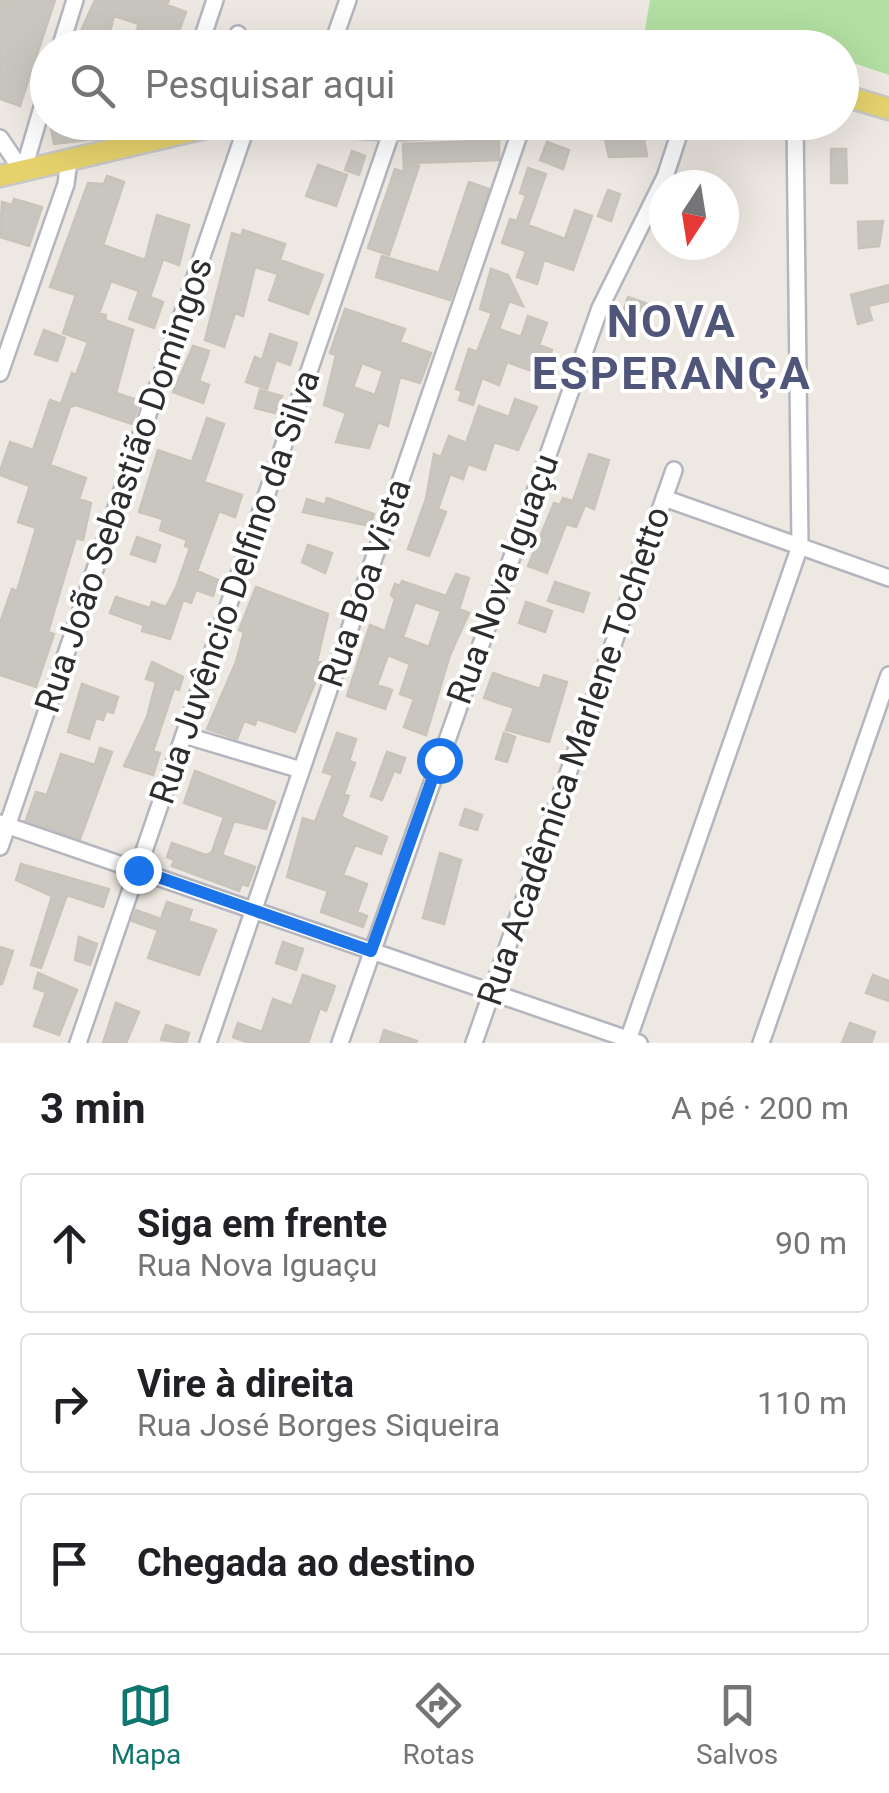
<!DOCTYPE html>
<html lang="pt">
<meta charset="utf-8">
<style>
:root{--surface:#fff;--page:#f6f6f6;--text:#202124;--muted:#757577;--line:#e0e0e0;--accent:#0f766e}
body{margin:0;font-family:Roboto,sans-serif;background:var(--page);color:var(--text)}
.compass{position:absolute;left:649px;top:170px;width:90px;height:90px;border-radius:50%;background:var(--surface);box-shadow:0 10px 40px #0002;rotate:192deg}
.stop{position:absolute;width:30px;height:30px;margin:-22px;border:8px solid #1a73e8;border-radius:50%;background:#fff}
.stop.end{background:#1a73e8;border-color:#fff;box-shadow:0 2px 10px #0008}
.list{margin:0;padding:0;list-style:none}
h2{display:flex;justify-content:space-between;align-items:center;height:130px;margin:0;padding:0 40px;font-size:42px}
h2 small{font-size:32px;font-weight:400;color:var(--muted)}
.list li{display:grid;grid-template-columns:65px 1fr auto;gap:30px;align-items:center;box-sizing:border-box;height:140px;margin:0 20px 20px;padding:0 20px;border:2px solid var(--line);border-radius:10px}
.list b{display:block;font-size:38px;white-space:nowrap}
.list p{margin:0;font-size:32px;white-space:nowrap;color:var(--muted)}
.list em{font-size:32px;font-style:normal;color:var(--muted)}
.icon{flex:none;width:55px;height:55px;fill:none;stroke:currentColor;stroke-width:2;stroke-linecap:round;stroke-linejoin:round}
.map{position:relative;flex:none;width:889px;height:1043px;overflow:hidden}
.search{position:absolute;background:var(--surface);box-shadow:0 10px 40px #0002;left:30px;right:30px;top:30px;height:110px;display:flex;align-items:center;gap:25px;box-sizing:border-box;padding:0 35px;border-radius:55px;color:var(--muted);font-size:38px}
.sheet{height:610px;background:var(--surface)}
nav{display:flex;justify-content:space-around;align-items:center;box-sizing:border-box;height:140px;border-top:2px solid var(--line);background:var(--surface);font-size:28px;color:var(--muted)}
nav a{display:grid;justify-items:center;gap:5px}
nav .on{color:var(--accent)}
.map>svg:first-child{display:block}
.green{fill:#b2dfa2}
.building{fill:#c9c6bf;stroke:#c9c4ba;stroke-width:2.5;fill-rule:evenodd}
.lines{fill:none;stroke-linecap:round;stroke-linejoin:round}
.minor-casing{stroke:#b4b5bf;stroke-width:20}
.major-casing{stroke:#c8c8c8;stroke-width:25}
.minor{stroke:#fff;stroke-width:15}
.major{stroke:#e6d26c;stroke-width:20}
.route{stroke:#1a73e8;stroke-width:12}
.labels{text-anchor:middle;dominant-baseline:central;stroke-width:8;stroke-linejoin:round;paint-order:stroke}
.street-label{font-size:35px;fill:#2d2d2d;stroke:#fff}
.district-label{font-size:45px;font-weight:bold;letter-spacing:2.5px;fill:#50557a;stroke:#fff}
</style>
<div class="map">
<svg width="889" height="1043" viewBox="0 0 889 1043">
<rect width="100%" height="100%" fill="#ede8e1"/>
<!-- green -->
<path class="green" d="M 650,0 L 889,0 L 889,75 L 842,59 L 842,48 L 642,47 Z"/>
<!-- building -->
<path class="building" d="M 0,0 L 55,0 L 20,106 L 0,99 Z
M 95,0 L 169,0 L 167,5 L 186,12 L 179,31 L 186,34 L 180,48 L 130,48 L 139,24 L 114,16 L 106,48 L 77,40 Z
M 50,122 L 97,122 L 98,139 L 54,144 Z
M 642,127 L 647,156 L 609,157 L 604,135 Z
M 499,140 L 499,160 L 411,163 L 419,166 L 389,255 L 368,248 L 395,169 L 404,172 L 403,144 Z
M 547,142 L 569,150 L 563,169 L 540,160 Z
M 831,149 L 846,149 L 847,183 L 831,183 Z
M 352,151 L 365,156 L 359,175 L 345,170 Z
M 318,165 L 347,175 L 336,206 L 306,196 Z
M 528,168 L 546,174 L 528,225 L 565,239 L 575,210 L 592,216 L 573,270 L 544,260 L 537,284 L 517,277 L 526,251 L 502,243 L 510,219 L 517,221 L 526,195 L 520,193 Z
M 107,176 L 124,182 L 103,245 L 145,260 L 157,215 L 189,225 L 179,265 L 163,259 L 150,297 L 163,302 L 154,328 L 129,319 L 139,291 L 111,281 L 99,313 L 106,315 L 105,320 L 133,330 L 116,393 L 140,401 L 132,424 L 76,405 L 70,407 L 50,465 L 86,478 L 79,499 L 91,503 L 83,540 L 76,538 L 48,632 L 54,634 L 36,687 L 0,675 L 0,623 L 12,589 L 17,591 L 36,528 L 18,522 L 30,486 L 0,475 L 0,471 L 10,442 L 33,450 L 50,400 L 61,404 L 72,373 L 76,375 L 88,342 L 63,333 L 76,295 L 50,287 L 88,183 L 104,184 Z
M 469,182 L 489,189 L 450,300 L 376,277 L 382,256 L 439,273 Z
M 608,190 L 620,194 L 611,221 L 598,216 Z
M 14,199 L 42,207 L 29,246 L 0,237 L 2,202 L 12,205 Z
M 883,221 L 879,246 L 859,248 L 858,222 Z
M 243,230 L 285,244 L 280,260 L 323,275 L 308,314 L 269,300 L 278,274 L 255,267 L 243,316 L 235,313 L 224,347 L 205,340 L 232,233 L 241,236 Z
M 491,269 L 508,275 L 523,306 L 509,301 L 499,329 L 521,337 L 528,316 L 547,323 L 539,345 L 552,350 L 543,375 L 507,362 L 499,385 L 482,378 L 473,405 L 459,400 L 462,391 L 456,389 L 469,349 L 477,352 L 492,313 L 480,309 Z
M 889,285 L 889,301 L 868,306 L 872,320 L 858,324 L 851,295 Z
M 628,297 L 648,304 L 642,322 L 622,315 Z
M 345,309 L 405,329 L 400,342 L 431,353 L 420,383 L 400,377 L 388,426 L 378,422 L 369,448 L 336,442 L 346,413 L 324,405 L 336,355 L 330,353 ZM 362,363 L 383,371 L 375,395 L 353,387 Z
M 44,330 L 65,338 L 57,361 L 35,354 Z
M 270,334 L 297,343 L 290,365 L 276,360 L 267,389 L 246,382 L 255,357 L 262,360 Z
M 193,346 L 209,351 L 199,381 L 209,385 L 203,403 L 173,392 Z
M 260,390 L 282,396 L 275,413 L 255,408 Z
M 515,399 L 537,407 L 518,450 L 494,442 L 485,470 L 468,464 L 463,479 L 450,474 L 438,509 L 446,512 L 429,556 L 408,549 L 426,499 L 434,454 L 441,457 L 449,436 L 466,443 L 479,406 L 509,417 Z
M 207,418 L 224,424 L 204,482 L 242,495 L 235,517 L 219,511 L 197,571 L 218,580 L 213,596 L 196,590 L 191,603 L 183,600 L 170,639 L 142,631 L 144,625 L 110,613 L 116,597 L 150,608 L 152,602 L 166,607 L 176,588 L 190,548 L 185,546 L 187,540 L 160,530 L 163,519 L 139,512 L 158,450 L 192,462 Z
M 589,454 L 609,460 L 594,509 L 585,505 L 576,527 L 566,524 L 547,573 L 528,566 L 554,503 L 560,505 L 563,498 L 573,501 Z
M 327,498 L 374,514 L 370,526 L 303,512 L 307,499 L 325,505 Z
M 137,537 L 160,545 L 155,562 L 131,554 Z
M 308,545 L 332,553 L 325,573 L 302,562 Z
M 456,574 L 469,578 L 459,609 L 469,613 L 450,655 L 426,735 L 404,727 L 414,699 L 400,694 L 410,664 L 388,655 L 377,685 L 392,690 L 385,709 L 347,696 L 370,625 L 385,631 L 395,599 L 391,595 L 395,584 L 400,586 L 402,581 L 446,596 ZM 415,602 L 441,611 L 429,647 L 403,637 Z
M 555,582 L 589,593 L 583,612 L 548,601 Z
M 256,587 L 328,614 L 317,661 L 323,663 L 295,732 L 257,719 L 255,725 L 244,721 L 237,739 L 207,729 L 236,662 L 244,632 L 239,630 Z
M 526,602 L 552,611 L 545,632 L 519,623 Z
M 152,662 L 183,677 L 179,690 L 174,688 L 153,751 L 160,753 L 153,775 L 124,766 L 147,717 L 156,682 L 146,679 Z
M 493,673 L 540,689 L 544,675 L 567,682 L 549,742 L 506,730 L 514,708 L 484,698 Z
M 82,684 L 118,697 L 113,713 L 106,711 L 103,720 L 96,718 L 89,739 L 68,732 Z
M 337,733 L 356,739 L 349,761 L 355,763 L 344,794 L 349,796 L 341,817 L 387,837 L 381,854 L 355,845 L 343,875 L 367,884 L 357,912 L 367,916 L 363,927 L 321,912 L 328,891 L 287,877 L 303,818 L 315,822 L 333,775 L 323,772 Z
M 504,733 L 515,737 L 507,762 L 496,759 Z
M 100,748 L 112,752 L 80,839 L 26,820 L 36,792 L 47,795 L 61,754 L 95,765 Z
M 387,752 L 405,758 L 400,773 L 394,771 L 382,800 L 371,796 Z
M 195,771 L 275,802 L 266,829 L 234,821 L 222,855 L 255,867 L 248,886 L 242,884 L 239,891 L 172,866 L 174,860 L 167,857 L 172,843 L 206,855 L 212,852 L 224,817 L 184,803 Z
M 465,809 L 482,815 L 477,830 L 460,825 Z
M 440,853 L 461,860 L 444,924 L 423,918 Z
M 21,864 L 109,889 L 103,907 L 67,895 L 41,968 L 31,965 L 52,896 L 16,880 Z
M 167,902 L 192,910 L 188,921 L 216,930 L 199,975 L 148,958 L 158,930 L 132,921 L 136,910 L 161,919 Z
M 79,937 L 97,944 L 90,965 L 75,960 Z
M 283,942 L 303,949 L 296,970 L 276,963 Z
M 0,947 L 13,951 L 2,984 L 0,984 Z
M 38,973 L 77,990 L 59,1035 L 34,1026 L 46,992 L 34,988 Z
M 303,975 L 335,986 L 326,1011 L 320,1008 L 308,1043 L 249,1043 L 233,1037 L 238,1023 L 262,1032 L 273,999 L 292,1006 Z
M 873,975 L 889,981 L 889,1001 L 866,993 Z
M 116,1003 L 139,1012 L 126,1043 L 103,1043 Z
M 850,1023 L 875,1032 L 871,1043 L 842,1043 Z
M 166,1025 L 189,1033 L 186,1043 L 161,1040 Z
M 384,1030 L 417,1041 L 416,1043 L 380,1043 Z"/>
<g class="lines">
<!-- minor casing -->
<g class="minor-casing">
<path id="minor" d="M 60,48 L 75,0
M 199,48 L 215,0
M 235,48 L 238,34
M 331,48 L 348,0
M 0,138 L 23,172
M 23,172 L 48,87
M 0,373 L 66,184 L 69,161
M 664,498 L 889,578
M 184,735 L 301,770
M 0,823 L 639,1043
M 0,847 L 248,122
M 78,1043 L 392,130
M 208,1043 L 523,123
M 340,1043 L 600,308 L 665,177 L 683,122
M 474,1043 L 674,470
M 627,1043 L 800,546 L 795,122
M 761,1043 L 889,675"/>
</g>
<!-- major casing -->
<g class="major-casing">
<path id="major" d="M 842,95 L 889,109
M 270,122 L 392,130 L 526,122
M 0,176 L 230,122"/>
</g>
<!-- minor -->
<use href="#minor" class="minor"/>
<!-- major -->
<use href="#major" class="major"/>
</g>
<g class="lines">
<!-- route -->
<path class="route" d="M 138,870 L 371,951 L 439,760"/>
</g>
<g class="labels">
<!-- street labels -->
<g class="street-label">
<text transform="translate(124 485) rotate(-71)">Rua João Sebastião Domingos</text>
<text transform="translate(503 579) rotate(-70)">Rua Nova Iguaçu</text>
<text transform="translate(365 583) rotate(-71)">Rua Boa Vista</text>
<text transform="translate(235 587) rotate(-71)">Rua Juvêncio Delfino da Silva</text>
<text transform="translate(574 756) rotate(-71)">Rua Acadêmica Marlene Tochetto</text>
</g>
<!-- district labels -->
<g class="district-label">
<text x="672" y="321">NOVA<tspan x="672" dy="52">ESPERANÇA</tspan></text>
</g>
</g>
</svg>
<svg class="compass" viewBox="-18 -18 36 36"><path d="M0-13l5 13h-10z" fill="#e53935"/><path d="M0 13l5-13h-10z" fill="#757577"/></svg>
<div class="stop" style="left:439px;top:760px"></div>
<div class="stop end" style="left:138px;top:870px"></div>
<div class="search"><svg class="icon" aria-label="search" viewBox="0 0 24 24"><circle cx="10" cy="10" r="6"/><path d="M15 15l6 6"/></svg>Pesquisar aqui</div>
</div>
<section class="sheet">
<h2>3 min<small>A pé · 200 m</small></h2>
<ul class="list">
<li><svg class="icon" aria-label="ahead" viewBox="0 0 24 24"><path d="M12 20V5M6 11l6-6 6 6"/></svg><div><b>Siga em frente</b><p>Rua Nova Iguaçu</p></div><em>90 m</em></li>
<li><svg class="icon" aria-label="right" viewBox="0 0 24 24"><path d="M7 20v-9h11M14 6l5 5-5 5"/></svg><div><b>Vire à direita</b><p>Rua José Borges Siqueira</p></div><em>110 m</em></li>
<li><svg class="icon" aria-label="arrive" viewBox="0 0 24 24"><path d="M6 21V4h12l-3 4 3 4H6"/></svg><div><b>Chegada ao destino</b></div></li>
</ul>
</section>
<nav>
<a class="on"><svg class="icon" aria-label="map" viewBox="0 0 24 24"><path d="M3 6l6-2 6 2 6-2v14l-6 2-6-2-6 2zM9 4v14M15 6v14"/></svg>Mapa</a>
<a><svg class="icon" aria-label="directions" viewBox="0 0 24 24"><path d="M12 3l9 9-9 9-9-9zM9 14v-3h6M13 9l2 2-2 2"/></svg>Rotas</a>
<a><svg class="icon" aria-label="saved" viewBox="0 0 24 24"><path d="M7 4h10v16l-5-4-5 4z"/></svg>Salvos</a>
</nav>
